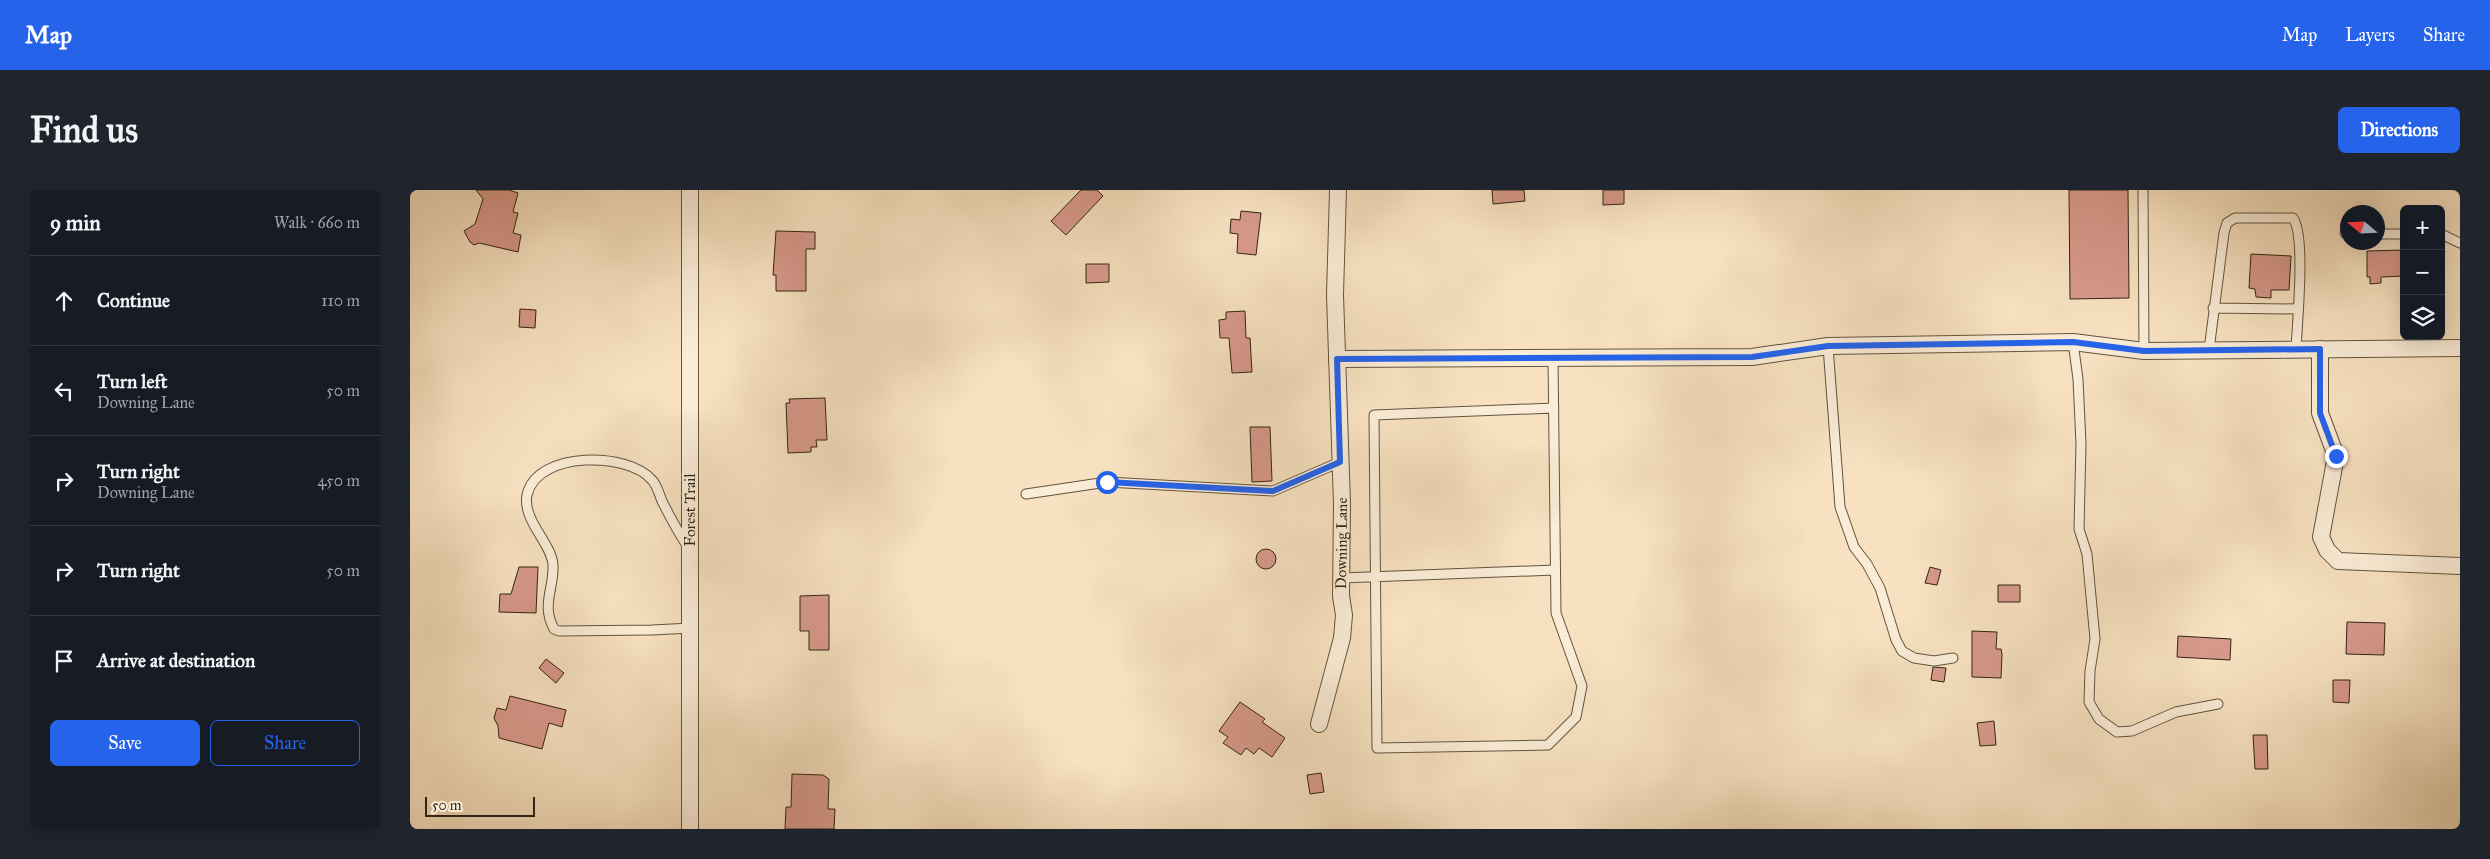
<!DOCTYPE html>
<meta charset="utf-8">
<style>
:root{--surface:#171b24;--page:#20242c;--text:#f1f3f6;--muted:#9ea1a6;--line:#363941;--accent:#2563eb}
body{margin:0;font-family:"IM FELL Great Primer",serif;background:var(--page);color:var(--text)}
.controls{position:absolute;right:15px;top:15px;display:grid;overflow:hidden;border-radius:8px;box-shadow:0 5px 20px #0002}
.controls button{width:45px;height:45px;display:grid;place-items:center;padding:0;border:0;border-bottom:1px solid var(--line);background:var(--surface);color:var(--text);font:25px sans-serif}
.compass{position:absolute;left:1930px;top:15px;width:45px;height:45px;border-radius:50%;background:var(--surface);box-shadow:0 5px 20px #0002;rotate:289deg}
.scale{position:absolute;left:15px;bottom:12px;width:110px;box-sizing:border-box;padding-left:5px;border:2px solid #312514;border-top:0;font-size:14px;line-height:18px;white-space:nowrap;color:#312514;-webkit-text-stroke:4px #faecd6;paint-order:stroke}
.stop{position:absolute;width:15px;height:15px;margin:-11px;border:4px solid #2563eb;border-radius:50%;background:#fff}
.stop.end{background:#2563eb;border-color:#fff;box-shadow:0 1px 5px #0008}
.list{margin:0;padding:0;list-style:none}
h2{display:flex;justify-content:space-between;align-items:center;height:65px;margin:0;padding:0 20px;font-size:21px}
h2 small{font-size:16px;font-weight:400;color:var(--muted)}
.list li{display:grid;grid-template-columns:32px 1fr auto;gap:15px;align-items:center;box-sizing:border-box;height:90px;padding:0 20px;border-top:1px solid var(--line)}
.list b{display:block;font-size:19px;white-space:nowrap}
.list p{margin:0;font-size:16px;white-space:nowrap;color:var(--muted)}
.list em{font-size:16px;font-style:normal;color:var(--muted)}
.actions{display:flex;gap:10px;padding:15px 20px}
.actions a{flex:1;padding:11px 0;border:1px solid var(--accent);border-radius:8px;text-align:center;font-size:18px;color:var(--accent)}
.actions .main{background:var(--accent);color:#fff}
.icon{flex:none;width:28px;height:28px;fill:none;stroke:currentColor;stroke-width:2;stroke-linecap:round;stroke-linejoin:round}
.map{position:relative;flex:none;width:2050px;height:639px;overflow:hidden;border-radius:8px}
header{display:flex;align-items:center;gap:30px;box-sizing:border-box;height:70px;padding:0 25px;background:var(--accent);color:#fff}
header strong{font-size:24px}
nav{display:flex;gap:28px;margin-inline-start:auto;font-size:18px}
.intro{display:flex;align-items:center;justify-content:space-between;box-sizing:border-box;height:120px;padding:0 30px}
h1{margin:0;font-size:35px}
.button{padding:12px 22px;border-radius:8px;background:var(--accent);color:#fff;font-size:18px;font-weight:700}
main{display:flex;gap:30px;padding:0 30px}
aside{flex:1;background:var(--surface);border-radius:8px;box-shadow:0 5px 20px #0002}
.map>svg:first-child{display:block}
.building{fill:#d7998b;stroke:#312514}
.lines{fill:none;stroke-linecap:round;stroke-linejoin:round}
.service-casing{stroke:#62543f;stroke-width:11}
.minor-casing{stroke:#62543f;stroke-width:18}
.service{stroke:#faecd6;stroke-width:9}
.minor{stroke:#faecd6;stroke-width:16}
.route{stroke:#2563eb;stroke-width:6}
.labels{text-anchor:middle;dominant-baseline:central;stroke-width:4.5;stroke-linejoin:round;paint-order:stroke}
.street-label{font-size:15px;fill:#312514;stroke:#faecd6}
</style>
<header>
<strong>Map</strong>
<nav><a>Map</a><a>Layers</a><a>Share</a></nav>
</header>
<div class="intro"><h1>Find us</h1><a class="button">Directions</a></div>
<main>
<aside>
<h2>9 min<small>Walk · 660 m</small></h2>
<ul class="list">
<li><svg class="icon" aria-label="ahead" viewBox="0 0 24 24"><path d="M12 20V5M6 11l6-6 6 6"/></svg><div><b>Continue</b></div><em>110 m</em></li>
<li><svg class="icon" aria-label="left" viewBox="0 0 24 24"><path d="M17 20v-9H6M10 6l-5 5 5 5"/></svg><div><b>Turn left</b><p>Downing Lane</p></div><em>50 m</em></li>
<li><svg class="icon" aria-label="right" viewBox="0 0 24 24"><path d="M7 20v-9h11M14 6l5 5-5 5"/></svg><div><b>Turn right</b><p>Downing Lane</p></div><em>450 m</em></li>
<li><svg class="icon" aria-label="right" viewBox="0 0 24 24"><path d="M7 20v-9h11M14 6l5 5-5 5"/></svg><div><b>Turn right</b></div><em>50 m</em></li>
<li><svg class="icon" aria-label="arrive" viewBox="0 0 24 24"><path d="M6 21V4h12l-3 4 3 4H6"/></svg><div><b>Arrive at destination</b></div></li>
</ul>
<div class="actions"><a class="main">Save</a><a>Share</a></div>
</aside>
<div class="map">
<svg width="2050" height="639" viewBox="0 0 2050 639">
<rect width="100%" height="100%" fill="#f7e1c0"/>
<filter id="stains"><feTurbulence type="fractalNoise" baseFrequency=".004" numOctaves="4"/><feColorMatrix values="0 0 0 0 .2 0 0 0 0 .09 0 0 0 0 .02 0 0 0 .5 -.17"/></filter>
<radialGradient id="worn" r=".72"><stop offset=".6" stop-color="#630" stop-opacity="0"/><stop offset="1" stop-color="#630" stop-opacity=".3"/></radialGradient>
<!-- building -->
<path class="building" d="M 66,0 L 99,0 L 108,3 L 103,22 L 108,23 L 103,43 L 111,45 L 108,62 L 69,53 L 64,55 L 60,52 L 54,41 L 65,34 L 73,9 Z
M 671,0 L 687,0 L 693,6 L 656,45 L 641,31 Z
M 1082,0 L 1114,0 L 1115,11 L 1083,14 Z
M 1193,0 L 1214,0 L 1214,14 L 1193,15 Z
M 1659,0 L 1718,0 L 1719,108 L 1660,109 Z
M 831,21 L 851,23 L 846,65 L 827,63 L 828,44 L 820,43 L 821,29 L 830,30 Z
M 366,41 L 405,42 L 405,59 L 396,59 L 396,101 L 366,101 L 366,85 L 363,85 Z
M 1994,60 L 1994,86 L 1971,87 L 1971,93 L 1960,94 L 1960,87 L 1957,87 L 1957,61 Z
M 1841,64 L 1881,66 L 1879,100 L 1861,100 L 1861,108 L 1846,107 L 1845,99 L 1839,98 Z
M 676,74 L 699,74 L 699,92 L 676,93 Z
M 110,119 L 126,120 L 125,138 L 109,137 Z
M 835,121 L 836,148 L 840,148 L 842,182 L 822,183 L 819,148 L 810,148 L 809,130 L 816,129 L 816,122 Z
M 415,208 L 417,250 L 406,250 L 407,257 L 401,257 L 401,262 L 378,263 L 376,213 L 380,213 L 379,209 Z
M 840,237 L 860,237 L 862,291 L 842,292 Z
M846 369a10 10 0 1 1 20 0a10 10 0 1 1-20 0Z
M 109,377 L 128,377 L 126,423 L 89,422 L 90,404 L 101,404 Z
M 1520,377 L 1531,380 L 1527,395 L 1515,393 Z
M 1588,395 L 1610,395 L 1610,412 L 1588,412 Z
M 419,405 L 419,460 L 399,460 L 399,441 L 390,441 L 390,406 Z
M 1937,432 L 1975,433 L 1974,465 L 1936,464 Z
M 1562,441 L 1587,442 L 1586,459 L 1591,459 L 1592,464 L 1591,488 L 1562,487 Z
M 1768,446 L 1821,449 L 1820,470 L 1767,467 Z
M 136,469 L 154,483 L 146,493 L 129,478 Z
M 1523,477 L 1536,478 L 1534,492 L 1521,490 Z
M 1923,490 L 1940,490 L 1939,513 L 1923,512 Z
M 100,506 L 156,520 L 152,537 L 139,533 L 132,559 L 89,548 L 88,536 L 84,528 L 87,518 L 96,520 Z
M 830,512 L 855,529 L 852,532 L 875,548 L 862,567 L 849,558 L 844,564 L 836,558 L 831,565 L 813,553 L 818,547 L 809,541 Z
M 1584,531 L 1586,555 L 1570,556 L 1567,533 Z
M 1843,545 L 1857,545 L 1858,579 L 1845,579 Z
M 911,583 L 914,602 L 900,604 L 897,585 Z
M 382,584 L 413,585 L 419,589 L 418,619 L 425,619 L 424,639 L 375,639 L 376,617 L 381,617 Z"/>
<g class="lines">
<!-- service casing -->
<g class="service-casing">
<path id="service" d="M 1733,0 L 1734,161
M 1935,43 L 1938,43
M 1968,44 L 1994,44
M 2031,44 L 2050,53
M 1803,118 L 1888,119
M 1663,152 L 1668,189 L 1671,254 L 1669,339 L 1677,364 L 1685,449 L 1680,481 L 1679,512 L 1689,529 L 1707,542 L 1722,541 L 1766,522 L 1808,514
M 1418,156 L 1430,317 L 1444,357 L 1457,374 L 1470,398 L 1486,450 L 1492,461 L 1504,468 L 1524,471 L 1543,468
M 1799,160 L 1814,43 L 1817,33 L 1825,28 L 1883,28 C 1896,46 1887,133 1886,160
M 1143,168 L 1146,423 L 1172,496 L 1166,527 L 1138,555 L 967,558 L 964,225 L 1144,218
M 616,304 L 697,292 L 863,301 L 930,272
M 278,357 C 268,342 260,327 252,311 C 249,304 247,295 242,290 C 219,262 127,260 117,305 C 112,330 142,354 143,375 C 144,399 131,415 144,439 L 149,441 L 242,440 L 281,438
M 931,388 L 1145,380"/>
</g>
<!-- minor casing -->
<g class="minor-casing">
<g id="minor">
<path d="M 280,0 L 280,639"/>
<path d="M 1910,159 L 1910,223 L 1926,266 L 1911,347 L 1917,360 L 1928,371 L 2050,376"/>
<path d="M 927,169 L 1342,167 L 1418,156 L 1663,152 L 1734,161 L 2050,158"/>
<path id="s1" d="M 909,534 L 932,448 L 934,425 L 931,406 L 932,314 L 925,105 L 928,0"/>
</g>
</g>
<!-- service -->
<use href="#service" class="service"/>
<!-- minor -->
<use href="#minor" class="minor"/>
</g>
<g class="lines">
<!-- route -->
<path class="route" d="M 697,292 L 863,301 L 930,272 L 927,169 L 1342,167 L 1418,156 L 1663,152 L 1734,161 L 1910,159 L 1910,223 L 1926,266"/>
</g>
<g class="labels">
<!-- street labels -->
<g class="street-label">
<text transform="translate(280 320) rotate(-90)">Forest Trail</text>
<text stroke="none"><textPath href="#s1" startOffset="184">Downing Lane</textPath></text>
</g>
</g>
<rect width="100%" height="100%" filter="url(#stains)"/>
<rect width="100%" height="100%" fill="url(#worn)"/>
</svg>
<div class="controls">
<button>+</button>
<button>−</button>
<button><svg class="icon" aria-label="layers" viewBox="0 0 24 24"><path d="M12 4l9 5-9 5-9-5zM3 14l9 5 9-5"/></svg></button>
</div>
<svg class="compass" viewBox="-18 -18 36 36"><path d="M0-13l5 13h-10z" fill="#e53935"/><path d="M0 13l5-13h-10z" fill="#9ea1a6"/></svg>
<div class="scale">50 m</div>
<div class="stop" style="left:697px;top:292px"></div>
<div class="stop end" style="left:1926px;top:266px"></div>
</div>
</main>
